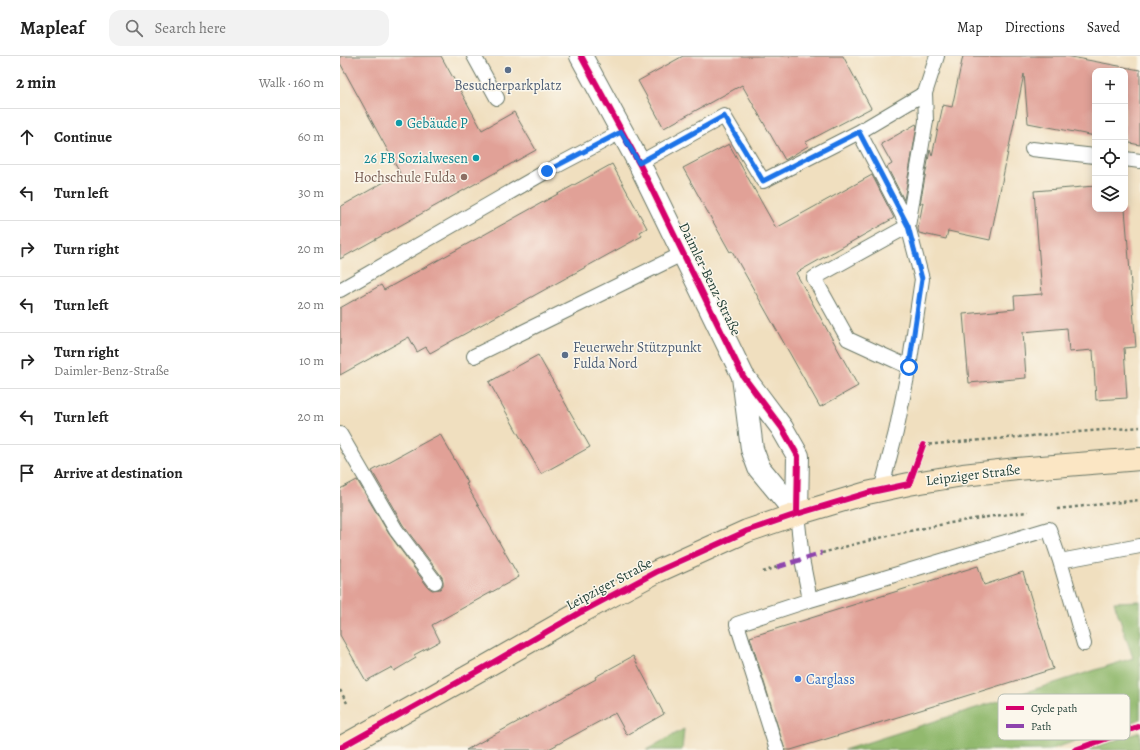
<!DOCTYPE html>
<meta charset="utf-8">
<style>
:root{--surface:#fff;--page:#f2f2f2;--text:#222;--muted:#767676;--line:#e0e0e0}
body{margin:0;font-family:Alegreya,serif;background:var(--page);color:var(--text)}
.controls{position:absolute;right:12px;top:12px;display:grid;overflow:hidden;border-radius:8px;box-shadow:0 2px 10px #0003}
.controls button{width:36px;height:36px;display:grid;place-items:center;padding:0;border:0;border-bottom:1px solid var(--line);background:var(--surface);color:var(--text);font:20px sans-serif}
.stop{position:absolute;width:12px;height:12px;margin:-9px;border:3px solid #1a73e8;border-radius:50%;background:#fff}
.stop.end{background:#1a73e8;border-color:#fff;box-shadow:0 1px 4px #0008}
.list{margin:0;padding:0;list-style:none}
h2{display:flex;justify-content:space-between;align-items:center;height:52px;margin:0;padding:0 16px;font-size:17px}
h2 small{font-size:13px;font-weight:400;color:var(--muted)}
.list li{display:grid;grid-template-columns:26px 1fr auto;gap:12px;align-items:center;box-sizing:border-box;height:56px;padding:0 16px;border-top:1px solid var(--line)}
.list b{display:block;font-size:15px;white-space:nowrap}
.list p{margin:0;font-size:13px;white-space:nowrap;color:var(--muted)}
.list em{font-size:13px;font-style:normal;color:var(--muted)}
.icon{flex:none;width:22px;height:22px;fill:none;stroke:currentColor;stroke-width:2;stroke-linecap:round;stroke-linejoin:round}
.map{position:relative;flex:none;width:800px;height:694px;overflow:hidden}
header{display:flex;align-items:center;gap:24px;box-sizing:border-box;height:56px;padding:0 20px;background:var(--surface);border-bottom:1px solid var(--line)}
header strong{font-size:19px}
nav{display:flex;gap:22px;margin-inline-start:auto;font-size:14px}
.search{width:280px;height:36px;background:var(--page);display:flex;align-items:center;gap:10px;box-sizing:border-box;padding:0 14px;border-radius:12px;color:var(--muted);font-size:15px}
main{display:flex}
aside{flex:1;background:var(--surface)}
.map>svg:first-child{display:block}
.forest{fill:#92b96e;stroke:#587b51}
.building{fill:#e1a197}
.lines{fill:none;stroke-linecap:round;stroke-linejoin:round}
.service-casing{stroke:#687665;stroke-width:16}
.tertiary-casing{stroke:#687665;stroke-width:24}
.secondary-casing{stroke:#687665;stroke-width:24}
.path{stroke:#687665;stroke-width:2.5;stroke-dasharray:3 3;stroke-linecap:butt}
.service{stroke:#fff;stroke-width:14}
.tertiary{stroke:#fff;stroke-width:22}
.secondary{stroke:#fbe6c4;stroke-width:22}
.quiet{stroke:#8e44ad;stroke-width:5;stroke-dasharray:10 5;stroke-linecap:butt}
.cycleway-casing{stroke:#fbf7ec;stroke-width:8}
.cycleway{stroke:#d6006c;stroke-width:6}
.route{stroke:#1a73e8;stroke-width:5}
.service-dot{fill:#5c6f8a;stroke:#fbf7ec;stroke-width:1.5}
.culture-dot{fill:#0f9aa8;stroke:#fbf7ec;stroke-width:1.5}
.education-dot{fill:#8d6e63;stroke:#fbf7ec;stroke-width:1.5}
.shop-dot{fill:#3f7fe0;stroke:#fbf7ec;stroke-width:1.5}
.labels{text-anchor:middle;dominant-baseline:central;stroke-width:3;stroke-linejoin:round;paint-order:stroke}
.service-label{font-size:14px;fill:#4e5e75;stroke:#fbf7ec}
.culture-label{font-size:14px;fill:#0d838f;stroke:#fbf7ec;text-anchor:start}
.education-label{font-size:14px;fill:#785e54;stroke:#fbf7ec;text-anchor:end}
.street-label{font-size:14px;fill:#1f3d34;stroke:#fbf7ec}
.shop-label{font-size:14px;fill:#366cbe;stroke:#fbf7ec;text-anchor:start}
.key{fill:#fbf7ec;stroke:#b9bfb5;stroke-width:1}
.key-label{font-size:11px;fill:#1f3d34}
</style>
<header>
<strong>Mapleaf</strong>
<div class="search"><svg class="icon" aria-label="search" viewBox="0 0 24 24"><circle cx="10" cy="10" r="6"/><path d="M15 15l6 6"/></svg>Search here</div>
<nav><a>Map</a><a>Directions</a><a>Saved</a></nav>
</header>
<main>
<aside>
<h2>2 min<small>Walk · 160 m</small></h2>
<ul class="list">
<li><svg class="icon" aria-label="ahead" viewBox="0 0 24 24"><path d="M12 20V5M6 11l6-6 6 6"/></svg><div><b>Continue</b></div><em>60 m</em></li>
<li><svg class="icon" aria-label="left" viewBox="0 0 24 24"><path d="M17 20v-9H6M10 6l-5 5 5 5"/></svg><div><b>Turn left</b></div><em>30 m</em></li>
<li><svg class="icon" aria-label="right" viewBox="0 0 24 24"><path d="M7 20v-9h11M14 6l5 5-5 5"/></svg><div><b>Turn right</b></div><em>20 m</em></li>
<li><svg class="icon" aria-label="left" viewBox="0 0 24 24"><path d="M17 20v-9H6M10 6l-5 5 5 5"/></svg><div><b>Turn left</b></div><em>20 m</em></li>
<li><svg class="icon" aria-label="right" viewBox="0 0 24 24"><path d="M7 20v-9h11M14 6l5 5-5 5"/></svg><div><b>Turn right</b><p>Daimler-Benz-Straße</p></div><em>10 m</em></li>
<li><svg class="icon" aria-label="left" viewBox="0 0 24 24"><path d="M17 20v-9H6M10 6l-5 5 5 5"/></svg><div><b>Turn left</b></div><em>20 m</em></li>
<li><svg class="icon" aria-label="arrive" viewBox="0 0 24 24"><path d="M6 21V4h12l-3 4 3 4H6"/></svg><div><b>Arrive at destination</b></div></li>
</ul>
</aside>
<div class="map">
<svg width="800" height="694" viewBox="0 0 800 694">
<rect width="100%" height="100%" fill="#fbf7ec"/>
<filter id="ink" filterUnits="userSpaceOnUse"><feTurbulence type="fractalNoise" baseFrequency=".025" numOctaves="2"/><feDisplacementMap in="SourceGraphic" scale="8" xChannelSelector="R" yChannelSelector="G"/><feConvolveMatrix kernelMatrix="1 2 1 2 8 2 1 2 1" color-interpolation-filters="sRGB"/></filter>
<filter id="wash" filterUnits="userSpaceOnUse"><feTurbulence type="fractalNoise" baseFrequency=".012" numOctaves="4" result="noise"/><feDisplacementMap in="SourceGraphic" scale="16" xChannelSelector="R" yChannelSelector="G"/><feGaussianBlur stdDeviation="0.9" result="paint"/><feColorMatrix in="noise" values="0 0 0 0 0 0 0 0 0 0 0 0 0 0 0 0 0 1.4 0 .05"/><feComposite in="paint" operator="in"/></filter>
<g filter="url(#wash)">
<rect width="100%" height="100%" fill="#f0dfbf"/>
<!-- forest -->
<path class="forest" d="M 800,545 L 800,663 L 709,694 L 504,694 L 793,602 L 774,546 Z
M 344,673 L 342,694 L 306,694 Z
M 800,676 L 800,694 L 746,694 Z"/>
<g id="blocks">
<!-- building -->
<path class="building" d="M 0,0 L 101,0 L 142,74 L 174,56 L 196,94 L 0,203 L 0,151 L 60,117 L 0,7 Z
M 343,0 L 503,0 L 531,52 L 466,86 L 468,90 L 445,104 L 402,29 L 324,72 L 298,25 Z
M 623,0 L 726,0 L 800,14 L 800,89 L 785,86 L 785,15 L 755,15 L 755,80 L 688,67 L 684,18 L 650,184 L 608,175 L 606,183 L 579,177 L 578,173 L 583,146 L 580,148 L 590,94 L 592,100 L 603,49 L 612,51 Z
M 576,68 L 577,70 L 564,144 L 547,111 L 552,108 L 541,88 Z
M 389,88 L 436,172 L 532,119 L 554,162 L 456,217 L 518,330 L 480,351 L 392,195 L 390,196 L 343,112 Z
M 272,108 L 307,172 L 300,176 L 302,180 L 90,297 L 86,291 L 77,296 L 69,281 L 0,319 L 0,252 L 41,229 L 44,234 Z
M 755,130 L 755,153 L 785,153 L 796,291 L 784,292 L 787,342 L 756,344 L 753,294 L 729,296 L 727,272 L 683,276 L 686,322 L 629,327 L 623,258 L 675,253 L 674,240 L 702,238 L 694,135 Z
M 198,299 L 250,391 L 201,418 L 149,326 Z
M 100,378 L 128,427 L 126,428 L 179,521 L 92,569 L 100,585 L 74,599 L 76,602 L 54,615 L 52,611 L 26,625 L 0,579 L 0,433 L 17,424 L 49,478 L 88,531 L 92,534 L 100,533 L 103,529 L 103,525 L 102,521 L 63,469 L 32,415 Z
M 638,510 L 644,529 L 683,516 L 713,613 L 451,694 L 445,694 L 410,581 Z
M 293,600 L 324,658 L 287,679 L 275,657 L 207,694 L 126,694 L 256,623 L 255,621 Z"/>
</g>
</g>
<g filter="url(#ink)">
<use href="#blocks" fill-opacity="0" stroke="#687665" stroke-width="1"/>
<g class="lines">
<!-- service casing -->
<g class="service-casing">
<path id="service" d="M 134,0 L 157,42
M 519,76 L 568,170
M 692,93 L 755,100
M 785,103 L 800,105
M 299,107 L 384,60 L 423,125 L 519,76 L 585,37 L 597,0
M 568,170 L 586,65 L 585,37
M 0,234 L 207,115 L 281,76
M 134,300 L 344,197
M 0,378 L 56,474 L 95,526
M 541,434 L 556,376 L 569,311 L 582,223 L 568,170 L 474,222 L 508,283 L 569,311
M 720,505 L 800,490
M 470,544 L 709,473 L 720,505 L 744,588
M 437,694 L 397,568 L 470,544 L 462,503 L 457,458"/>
</g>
<!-- tertiary casing -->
<g class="tertiary-casing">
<path id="tertiary" d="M 241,0 L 299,107 L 403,320 L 442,372 L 458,400 L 457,458
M 403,321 L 412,393 L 419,412 L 457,458"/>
</g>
<!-- secondary casing -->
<g class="secondary-casing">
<path id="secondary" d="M 0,692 L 145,611 L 241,556 L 316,516 L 407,475 L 457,458 L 527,437 L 569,428 L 623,419 L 677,413 L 800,403"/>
</g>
<!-- path -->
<path class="path" d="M 583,389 L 800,371
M 717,453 L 800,444
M 482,497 C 550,478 618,463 688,456
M 423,516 L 437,511
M 0,634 L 7,647"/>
<!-- service -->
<use href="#service" class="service"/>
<!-- tertiary -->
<use href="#tertiary" class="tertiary"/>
<!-- secondary -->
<use href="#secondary" class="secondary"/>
<!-- quiet -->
<path class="quiet" d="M 437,511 L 482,497"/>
<!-- cycleway casing -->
<g class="cycleway-casing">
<path id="cycleway" d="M 241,0 L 299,107 L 403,320 L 442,372 L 458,400 L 457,458
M 0,692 L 145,611 L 241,556 L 316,516 L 407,475 L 457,458 L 527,437 L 569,428 L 583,389
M 735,694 L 800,670"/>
</g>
<!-- cycleway -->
<use href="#cycleway" class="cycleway"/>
</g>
</g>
<g class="lines" filter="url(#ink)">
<!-- route -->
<path class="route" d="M 207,115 L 281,76 L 299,107 L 384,60 L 423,125 L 519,76 L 568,170 L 582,223 L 569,311"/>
</g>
<!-- markers -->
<g class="service-dot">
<circle cx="168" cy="14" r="4"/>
<circle cx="225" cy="299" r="4"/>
</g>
<g class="culture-dot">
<circle cx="59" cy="67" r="4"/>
<circle cx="136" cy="102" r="4"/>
</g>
<circle class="education-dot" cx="124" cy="121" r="4"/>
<circle class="shop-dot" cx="458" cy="623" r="4"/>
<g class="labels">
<!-- service labels -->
<g class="service-label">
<text x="168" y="29">Besucherparkplatz</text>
<text x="233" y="291" text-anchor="start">Feuerwehr Stützpunkt<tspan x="233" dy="16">Fulda Nord</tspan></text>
</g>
<!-- culture labels -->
<g class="culture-label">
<text x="67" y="67">Gebäude P</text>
<text x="128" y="102" text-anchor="end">26 FB Sozialwesen</text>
</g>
<!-- education labels -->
<g class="education-label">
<text x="116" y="121">Hochschule Fulda</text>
</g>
<!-- street labels -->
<g class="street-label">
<text transform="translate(370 223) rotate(64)">Daimler-Benz-Straße</text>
<text transform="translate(633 419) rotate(-7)">Leipziger Straße</text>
<text transform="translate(269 528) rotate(-28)">Leipziger Straße</text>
</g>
<!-- shop labels -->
<g class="shop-label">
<text x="466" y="623">Carglass</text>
</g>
</g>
<!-- legend -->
<rect x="658" y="638" width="132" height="46" rx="6" class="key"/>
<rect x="666" y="650" width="18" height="4" fill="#d6006c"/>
<rect x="666" y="668" width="18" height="4" fill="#8e44ad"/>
<g class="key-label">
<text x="691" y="656">Cycle path</text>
<text x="691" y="674">Path</text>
</g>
</svg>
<div class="controls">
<button>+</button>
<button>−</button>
<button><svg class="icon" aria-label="locate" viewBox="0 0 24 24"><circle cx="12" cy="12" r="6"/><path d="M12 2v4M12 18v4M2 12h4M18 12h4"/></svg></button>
<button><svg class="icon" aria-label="layers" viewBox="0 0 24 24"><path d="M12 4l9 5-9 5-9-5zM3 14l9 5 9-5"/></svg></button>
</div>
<div class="stop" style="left:569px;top:311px"></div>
<div class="stop end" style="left:207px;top:115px"></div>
</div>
</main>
